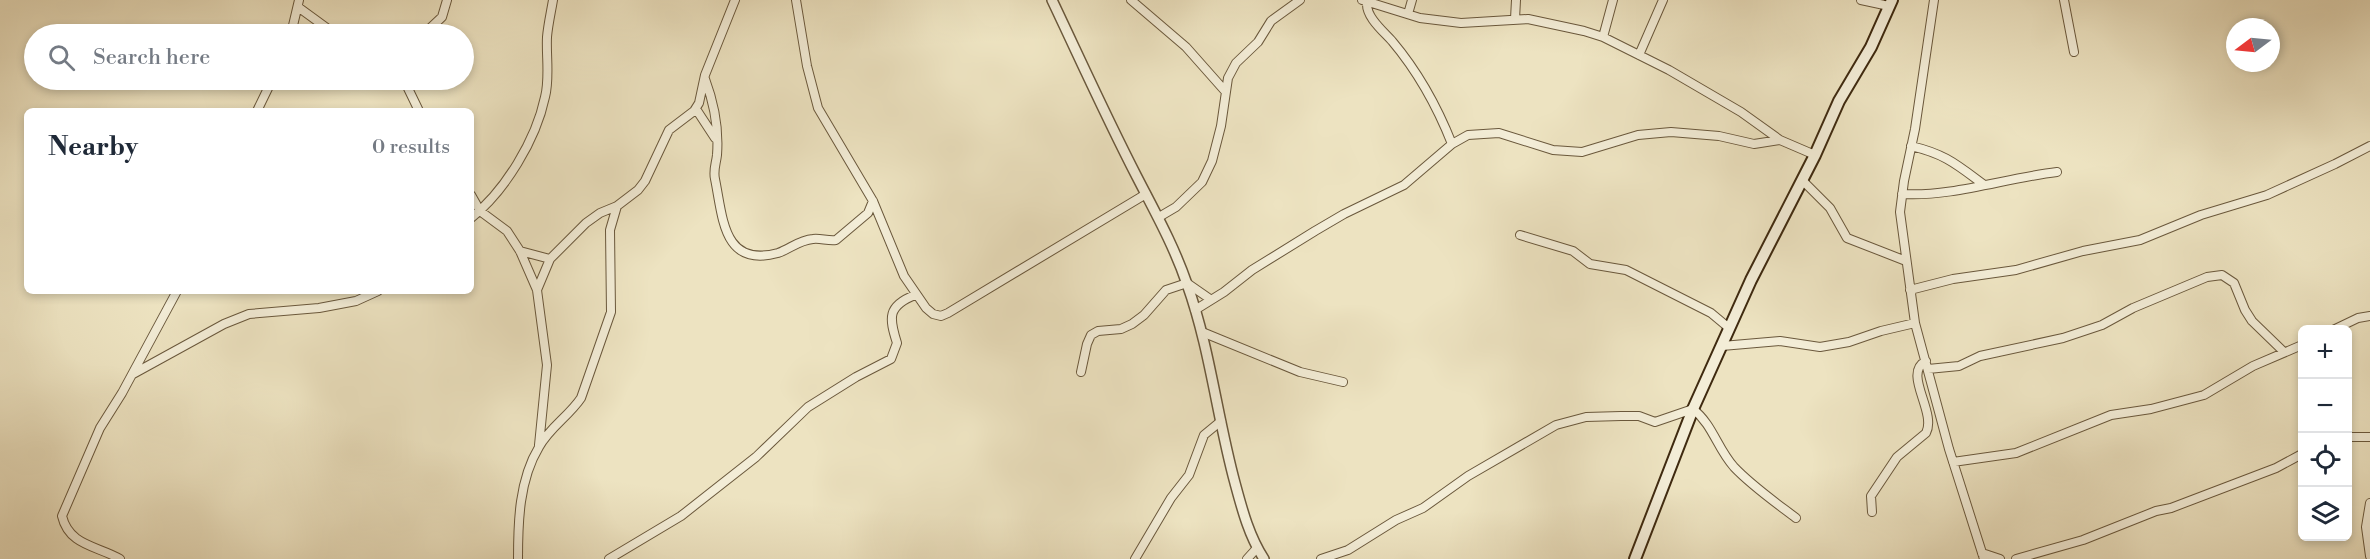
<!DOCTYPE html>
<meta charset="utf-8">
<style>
:root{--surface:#fff;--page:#f2f2f3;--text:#1f2937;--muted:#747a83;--line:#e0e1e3}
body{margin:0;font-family:"Libre Bodoni",serif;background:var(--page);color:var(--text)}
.controls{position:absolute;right:18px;bottom:18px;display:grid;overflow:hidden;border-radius:9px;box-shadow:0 3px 9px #0003}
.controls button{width:54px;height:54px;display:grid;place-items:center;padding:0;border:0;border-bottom:2px solid var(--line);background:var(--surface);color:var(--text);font:30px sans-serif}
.compass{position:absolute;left:2226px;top:18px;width:54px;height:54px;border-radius:50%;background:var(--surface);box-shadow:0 3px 9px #0003;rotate:254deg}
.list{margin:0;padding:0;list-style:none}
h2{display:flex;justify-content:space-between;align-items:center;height:78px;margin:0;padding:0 24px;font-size:26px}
h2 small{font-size:20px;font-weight:400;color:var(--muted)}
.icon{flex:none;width:33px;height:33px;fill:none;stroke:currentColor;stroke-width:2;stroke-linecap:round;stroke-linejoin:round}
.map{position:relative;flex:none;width:2370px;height:559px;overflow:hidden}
.search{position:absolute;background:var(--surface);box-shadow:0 3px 9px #0003;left:24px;top:24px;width:450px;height:66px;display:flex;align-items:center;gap:15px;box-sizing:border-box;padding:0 21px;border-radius:33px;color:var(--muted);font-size:22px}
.panel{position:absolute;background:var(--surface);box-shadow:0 3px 9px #0003;left:24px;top:108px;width:450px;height:186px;border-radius:9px}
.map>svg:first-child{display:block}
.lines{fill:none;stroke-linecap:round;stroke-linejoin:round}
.minor-casing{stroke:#6a583c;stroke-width:10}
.tertiary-casing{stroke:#6a583c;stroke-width:12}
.secondary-casing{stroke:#3f2a10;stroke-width:14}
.minor{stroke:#f3edd7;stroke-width:8}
.tertiary{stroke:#f3edd7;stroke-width:9}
.secondary{stroke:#f3edd7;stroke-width:10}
</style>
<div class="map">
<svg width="2370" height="559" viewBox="0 0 2370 559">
<rect width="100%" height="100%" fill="#ede3c1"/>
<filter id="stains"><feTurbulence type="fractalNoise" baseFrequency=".00333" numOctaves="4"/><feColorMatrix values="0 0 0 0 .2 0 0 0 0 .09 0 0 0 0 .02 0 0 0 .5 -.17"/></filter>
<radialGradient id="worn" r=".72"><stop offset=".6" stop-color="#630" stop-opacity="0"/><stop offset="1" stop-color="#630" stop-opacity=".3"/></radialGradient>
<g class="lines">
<!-- minor casing -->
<g class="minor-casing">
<path id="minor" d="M 796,0 L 807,66 L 818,108 L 873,201 L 904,276 L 926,308 L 933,314 L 941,316 L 948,313 L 1146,194
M 1131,0 L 1186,47 L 1225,91
M 1362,0 L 1420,18 L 1461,23 L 1528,19 L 1584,31 L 1603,37 L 1669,70 L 1741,112 L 1780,140 L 1815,155
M 1861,0 L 1889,6
M 1934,0 L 1915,129 L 1904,181 L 1900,212 L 1915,323 L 1949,449 L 1984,559
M 2064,0 L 2074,52
M 1367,3 C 1366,17 1383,31 1392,41 C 1419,73 1437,106 1452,144
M 298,7 L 335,34
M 1408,14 L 1412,0
M 1515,19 L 1516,0
M 291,34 L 299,0
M 424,34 L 442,17 L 447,0
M 1603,37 L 1613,0
M 1639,55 L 1663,0
M 705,79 C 714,103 719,129 717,155 C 716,164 713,170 715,179 C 723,218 723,268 778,253 C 790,249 799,240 813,239 C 820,238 828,241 836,240 L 868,213 L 873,201
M 404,80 L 419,111
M 696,109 L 715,138
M 257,111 L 272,80
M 1911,146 C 1945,154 1956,164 1983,184
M 1802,180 L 1830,208 L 1847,238 L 1906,261
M 1902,194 C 1953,197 2005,178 2057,172
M 471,195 L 480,211 L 507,231 L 520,251 L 537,290 L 547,365 L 539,445
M 1159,217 L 1176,207 L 1202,182 L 1212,161 L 1221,126 L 1228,78 L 1236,63 L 1258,42 L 1271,21 L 1300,0
M 471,218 C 505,191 536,140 545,97 C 550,78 546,57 547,37 C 548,25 551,12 553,0
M 1520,235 L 1573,251 L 1590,264 L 1626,270 L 1711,313 L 1729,328
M 520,251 L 550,259
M 537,290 L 550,259 L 586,223 L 600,213 L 617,206
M 1910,290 L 1953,279 L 2016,270 L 2083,251 L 2140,240 L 2201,215 L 2267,195 L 2335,164 L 2370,146
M 1195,310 L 1224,292 L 1252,270 L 1315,231 L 1344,214 L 1404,185 L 1452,144 L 1468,135 L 1499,133 L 1553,150 L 1582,152 L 1638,135 L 1671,132 L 1719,136 L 1754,144 L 1780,140
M 2333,330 L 2358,318 L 2370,316
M 1202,332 L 1300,372 L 1343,382
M 1722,346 L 1780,341 L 1820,347 L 1849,342 L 1881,331 L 1915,323
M 1928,369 L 1959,366 L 1980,356 L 2063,338 L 2102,325 L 2133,308 L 2207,277 L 2222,275 L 2234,283 L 2245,310 L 2252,321 L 2284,352
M 1081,372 L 1087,344 L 1091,335 L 1098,331 L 1121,329 L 1132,324 L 1144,315 L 1166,290 L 1187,283 L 1210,299
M 133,374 L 224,324 L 249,314 L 319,308 L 356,301 L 378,291
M 2348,437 L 2370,437
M 1953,462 L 2016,453 L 2111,415 L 2151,409 L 2204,395 L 2253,366 L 2302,345
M 2370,503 L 2366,527 L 2370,556
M 1872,512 L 1871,496 L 1897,457 L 1926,433 C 1937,412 1902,373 1926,361
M 1982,553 L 2000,559
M 120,559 C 98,546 69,546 62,516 L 100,428 L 122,393 L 177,291
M 518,559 C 518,522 519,480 539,447 C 549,428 569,416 581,398 L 611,312 L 610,230 L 617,206 L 638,190 L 645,181 L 669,130 L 694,111 L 699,103 L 705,75 L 735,0
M 609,559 L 681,516 L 756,457 L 808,407 L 856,377 L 891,359 L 897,343 C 889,318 887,306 915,295
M 1135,559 L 1171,498 L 1189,475 L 1204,435 L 1221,421
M 1247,559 L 1257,548
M 1321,559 L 1348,550 L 1396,520 L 1423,508 L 1468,476 L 1556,425 L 1586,417 L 1621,416 L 1639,416 L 1655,422 L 1693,409 C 1713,425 1717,448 1734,467 C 1752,486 1775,502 1796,518
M 2016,559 L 2083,540 L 2156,511 L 2171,508 L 2276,468 L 2302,454"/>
</g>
<!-- tertiary casing -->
<g class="tertiary-casing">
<path id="tertiary" d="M 1052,0 C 1080,59 1107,119 1137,177 C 1155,212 1174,246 1187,284 C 1210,348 1217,417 1235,483 C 1242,509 1249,536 1264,559"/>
</g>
<!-- secondary casing -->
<g class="secondary-casing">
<path id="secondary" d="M 1635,559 L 1693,409 L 1751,280 L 1815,155 L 1839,101 L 1871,47 L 1892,0"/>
</g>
<!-- minor -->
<use href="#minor" class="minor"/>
<!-- tertiary -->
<use href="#tertiary" class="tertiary"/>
<!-- secondary -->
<use href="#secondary" class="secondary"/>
</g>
<rect width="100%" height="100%" filter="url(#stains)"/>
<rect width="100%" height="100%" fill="url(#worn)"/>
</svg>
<div class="controls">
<button>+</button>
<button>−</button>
<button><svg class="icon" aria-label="locate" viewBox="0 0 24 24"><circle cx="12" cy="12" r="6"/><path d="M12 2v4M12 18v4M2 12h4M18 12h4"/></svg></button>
<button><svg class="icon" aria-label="layers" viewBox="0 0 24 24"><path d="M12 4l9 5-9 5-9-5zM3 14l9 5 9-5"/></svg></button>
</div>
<svg class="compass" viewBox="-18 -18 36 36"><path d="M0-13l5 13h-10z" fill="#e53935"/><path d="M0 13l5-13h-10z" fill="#747a83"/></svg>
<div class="search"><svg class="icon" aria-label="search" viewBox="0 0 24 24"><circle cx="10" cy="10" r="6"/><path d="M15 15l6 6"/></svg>Search here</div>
<section class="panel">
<h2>Nearby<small>0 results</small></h2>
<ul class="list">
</ul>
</section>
</div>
